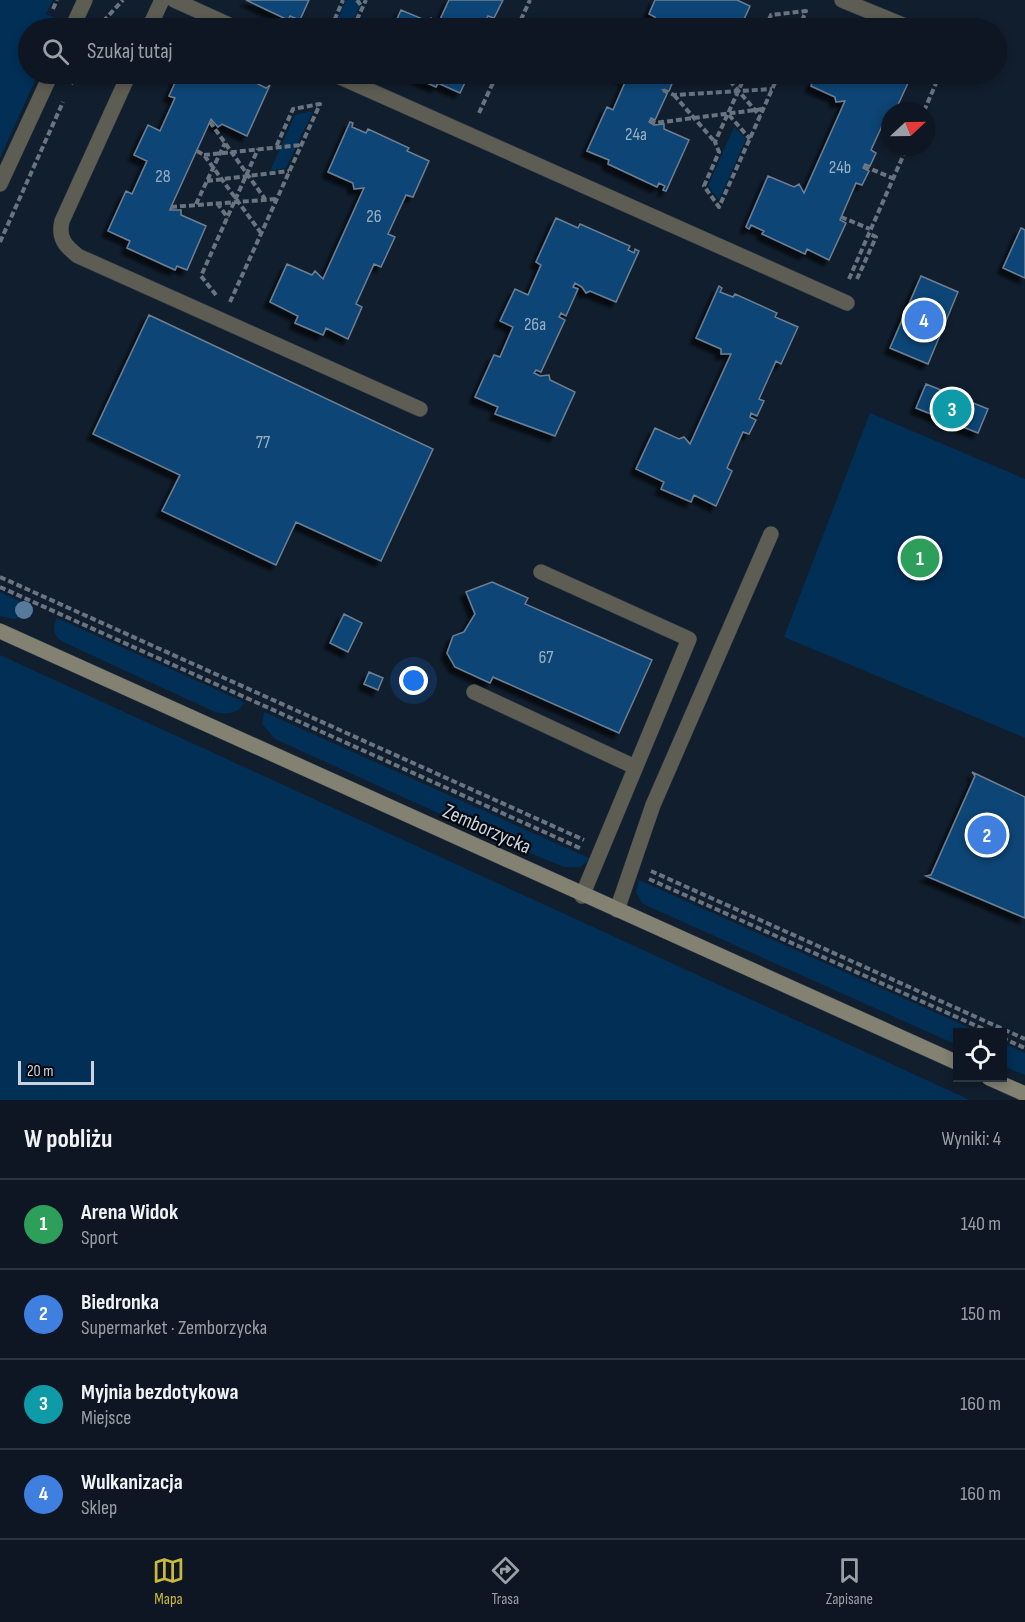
<!DOCTYPE html>
<html lang="pl">
<meta charset="utf-8">
<style>
:root{--surface:#0d1622;--page:#161f2a;--text:#f1f3f6;--muted:#9a9fa5;--line:#2d3540;--accent:#caba39}
body{margin:0;font-family:"Sofia Sans Condensed",sans-serif;background:var(--page);color:var(--text)}
.controls{position:absolute;right:18px;bottom:18px;display:grid;overflow:hidden;border-radius:0px;box-shadow:0 3px 9px #0003}
.controls button{width:54px;height:54px;display:grid;place-items:center;padding:0;border:0;border-bottom:2px solid var(--line);background:var(--surface);color:var(--text);font:30px sans-serif}
.compass{position:absolute;left:881px;top:102px;width:54px;height:54px;border-radius:50%;background:var(--surface);box-shadow:0 3px 9px #0003;rotate:68deg}
.scale{position:absolute;left:18px;bottom:15px;width:76px;box-sizing:border-box;padding-left:6px;border:3px solid #cad3dd;border-top:0;font-size:16px;line-height:21px;white-space:nowrap;color:#cad3dd;-webkit-text-stroke:4px #04080e;paint-order:stroke}
.you{position:absolute;left:414px;top:681px;width:21px;height:21px;margin:-15px;border:4px solid #fff;border-radius:50%;background:#1a73e8;box-shadow:0 0 0 9px #1a73e833}
.badge{display:grid;place-items:center;width:39px;height:39px;border-radius:50%;background:var(--accent);color:#fff;font-size:20px;font-weight:700}
.pin{position:absolute;translate:-50% -50%;border:3px solid #fff;box-shadow:0 2px 6px #0006}
.list{margin:0;padding:0;list-style:none}
h2{display:flex;justify-content:space-between;align-items:center;height:78px;margin:0;padding:0 24px;font-size:26px}
h2 small{font-size:20px;font-weight:400;color:var(--muted)}
.list li{display:grid;grid-template-columns:39px 1fr auto;gap:18px;align-items:center;box-sizing:border-box;height:90px;padding:0 24px;border-top:2px solid var(--line)}
.list b{display:block;font-size:22px;white-space:nowrap}
.list p{margin:0;font-size:20px;white-space:nowrap;color:var(--muted)}
.list em{font-size:20px;font-style:normal;color:var(--muted)}
.icon{flex:none;width:33px;height:33px;fill:none;stroke:currentColor;stroke-width:2;stroke-linecap:round;stroke-linejoin:round}
.map{position:relative;flex:none;width:1025px;height:1100px;overflow:hidden}
.search{position:absolute;background:var(--surface);box-shadow:0 3px 9px #0003;left:18px;right:18px;top:18px;height:66px;display:flex;align-items:center;gap:15px;box-sizing:border-box;padding:0 21px;border-radius:33px;color:var(--muted);font-size:22px}
.sheet{height:438px;background:var(--surface)}
nav{display:flex;justify-content:space-around;align-items:center;box-sizing:border-box;height:84px;border-top:2px solid var(--line);background:var(--surface);font-size:16px;color:var(--muted)}
nav a{display:grid;justify-items:center;gap:3px}
nav .on{color:var(--accent)}
.map>svg:first-child{display:block}
.green{fill:#022f56}
.building{fill:#084476;stroke:#6e7f91;stroke-width:1.5;filter:url(#shadow)}
.lines{fill:none;stroke-linecap:round;stroke-linejoin:round}
.lane-casing{stroke:#2f3b49;stroke-width:16}
.street-casing{stroke:#2f3b49;stroke-width:16}
.secondary-casing{stroke:#2f3b49;stroke-width:16}
.path{stroke:#697481;stroke-width:4;stroke-dasharray:6 3;stroke-linecap:butt}
.lane{stroke:#5e5d53;stroke-width:15}
.street{stroke:#5e5d53;stroke-width:15}
.secondary{stroke:#838172;stroke-width:15}
.tree{fill:#57799e}
.labels{text-anchor:middle;dominant-baseline:central;stroke-width:4.5;stroke-linejoin:round;paint-order:stroke}
.number-label{font-size:18px;fill:#9aafc3}
.street-label{font-size:21px;fill:#cad3dd;stroke:#04080e}
</style>
<div class="map">
<svg width="1025" height="1100" viewBox="0 0 1025 1100">
<defs>
<filter id="shadow"><feDropShadow dx="-5.5" dy="5.5" stdDeviation="1.5" flood-color="#0009"/></filter>
</defs>
<rect width="100%" height="100%" fill="#111e2d"/>
<!-- green -->
<path class="green" d="M 0,0 L 53,0 L 46,14 L 62,21 L 59,28 L 28,28 L 28,74 L 38,74 L 0,158 Z
M 346,0 L 362,0 L 350,28 L 342,28 L 337,21 Z
M 313,111 L 286,168 L 270,171 L 295,115 Z
M 734,127 L 746,139 L 719,200 L 708,186 Z
M 870,413 L 1025,479 L 1025,738 L 784,637 Z
M 0,592 L 34,608 L 31,613 L 14,619 L 0,616 Z
M 57,618 L 244,702 C 239,714 227,715 215,712 L 63,642 C 53,636 52,628 57,618 Z
M 0,655 L 970,1100 L 0,1100 Z
M 264,712 L 591,859 L 580,867 L 564,867 L 491,837 L 275,739 L 262,724 Z
M 639,880 L 979,1032 L 958,1032 L 957,1045 L 643,904 L 636,892 Z
M 1003,1043 L 1025,1053 L 1025,1075 L 1003,1066 Z"/>
<!-- building -->
<path class="building" d="M 246,0 L 309,0 L 298,24 L 295,23 L 297,19 L 290,16 L 288,20 Z
M 449,0 L 503,0 L 494,18 L 488,16 L 482,28 L 393,28 L 401,10 L 427,21 L 431,18 L 437,26 Z
M 655,0 L 737,0 L 750,6 L 740,28 L 649,28 L 655,17 L 649,14 Z
M 179,74 L 244,74 L 253,78 L 252,81 L 266,88 L 270,85 L 247,136 L 222,124 L 218,127 L 211,119 L 171,207 L 170,210 L 181,210 L 181,215 L 206,226 L 187,270 L 177,266 L 175,270 L 127,248 L 130,241 L 108,231 L 126,191 L 132,194 L 147,161 L 134,155 L 148,125 L 160,131 L 175,98 L 169,96 Z
M 407,74 L 469,74 L 460,93 L 438,83 L 436,87 Z
M 613,74 L 676,74 L 669,91 L 663,90 L 667,94 L 655,120 L 651,118 L 649,122 L 654,125 L 664,124 L 664,129 L 689,140 L 666,191 L 663,190 L 665,186 L 659,183 L 657,187 L 608,164 L 609,160 L 587,151 L 607,107 L 613,110 L 626,80 Z
M 816,74 L 892,74 L 909,81 L 895,111 L 888,113 L 871,150 L 876,153 L 870,166 L 865,164 L 863,168 L 869,171 L 862,185 L 856,183 L 840,220 L 846,223 L 829,260 L 807,249 L 805,254 L 762,234 L 764,231 L 751,225 L 749,229 L 746,227 L 768,176 L 794,187 L 799,184 L 804,193 L 845,101 L 836,102 L 835,97 L 811,86 Z
M 350,122 L 353,123 L 352,127 L 366,133 L 368,129 L 409,148 L 407,151 L 429,161 L 413,197 L 406,195 L 388,234 L 395,237 L 381,267 L 374,264 L 356,304 L 362,307 L 348,339 L 326,328 L 323,335 L 295,323 L 298,316 L 270,302 L 287,264 L 312,275 L 315,271 L 323,279 L 364,188 L 354,189 L 353,183 L 328,172 Z
M 556,218 L 578,228 L 580,224 L 630,246 L 628,250 L 634,253 L 635,249 L 639,251 L 616,302 L 590,291 L 586,293 L 582,287 L 575,283 L 573,287 L 578,289 L 566,316 L 561,313 L 559,317 L 565,320 L 541,372 L 536,370 L 534,373 L 540,376 L 549,375 L 550,380 L 575,392 L 555,436 L 495,414 L 498,407 L 475,397 L 494,355 L 500,357 L 513,327 L 500,321 L 515,289 L 528,295 L 541,265 L 536,262 Z
M 1021,228 L 1025,230 L 1025,278 L 1003,268 Z
M 921,276 L 958,292 L 928,364 L 890,348 Z
M 719,286 L 722,288 L 720,292 L 733,297 L 735,294 L 777,313 L 775,317 L 798,327 L 781,364 L 776,361 L 759,399 L 764,401 L 757,416 L 751,413 L 750,417 L 756,420 L 749,434 L 743,432 L 727,468 L 732,471 L 716,506 L 694,495 L 691,502 L 661,489 L 664,482 L 636,469 L 655,428 L 679,439 L 684,437 L 690,444 L 731,354 L 721,354 L 721,349 L 696,338 Z
M 149,315 L 433,449 L 381,561 L 296,522 L 276,565 L 162,511 L 180,475 L 93,434 Z
M 926,384 L 988,409 L 978,433 L 916,408 Z
M 492,582 L 528,598 L 525,604 L 652,660 L 619,733 L 493,677 L 490,683 L 455,667 L 447,653 L 453,636 L 464,632 L 475,614 L 466,592 Z
M 344,614 L 362,623 L 348,652 L 330,643 Z
M 369,672 L 383,678 L 378,690 L 364,684 Z
M 972,772 L 1025,797 L 1025,918 L 926,876 L 931,875 L 975,776 Z"/>
<g class="lines">
<!-- lane casing -->
<g class="lane-casing">
<path id="lane" d="M 174,0 L 236,28
M 842,0 L 910,28
M 149,28 L 162,0
M 129,74 L 62,221 C 58,238 65,246 78,256 L 420,409
M 333,74 L 847,303
M 541,572 L 689,639 L 582,896
M 474,692 L 635,767
M 617,910 L 653,805 L 771,534"/>
</g>
<!-- street casing -->
<g class="street-casing">
<path id="street" d="M 72,28 L 85,0
M 0,184 L 51,74"/>
</g>
<!-- secondary casing -->
<g class="secondary-casing">
<path id="secondary" d="M 0,631 L 958,1063
M 989,1078 L 1025,1094"/>
</g>
<!-- path -->
<path class="path" d="M 357,0 L 362,7
M 53,9 L 57,0
M 255,22 L 270,28
M 97,28 L 123,0
M 331,28 L 343,0
M 353,28 L 366,0
M 517,28 L 530,0
M 765,28 L 771,15 L 806,11 L 799,28
M 724,74 L 760,116
M 746,74 L 715,142 L 719,152 L 704,186 L 719,207 L 779,74
M 71,84 L 76,74
M 663,90 L 674,95 L 772,89
M 674,95 L 715,142
M 924,111 L 940,74
M 479,113 L 497,74
M 729,115 L 750,139
M 886,116 L 890,117
M 650,120 L 655,123 L 763,109
M 210,122 L 265,199
M 197,151 L 204,155 L 261,233
M 204,155 L 301,145
M 864,166 L 892,178
M 207,181 L 289,171
M 217,203 L 228,218
M 196,204 L 225,143
M 171,207 L 277,199
M 841,217 L 870,229
M 0,242 L 63,102
M 849,279 L 907,147
M 857,279 L 876,237 L 868,233
M 216,295 L 201,276 L 258,149
M 230,302 L 320,104 L 293,109 L 276,147
M 0,577 L 584,840
M 0,587 L 582,849
M 651,871 L 1025,1039
M 649,879 L 990,1032
M 1002,1038 L 1025,1048"/>
<!-- lane -->
<use href="#lane" class="lane"/>
<!-- street -->
<use href="#street" class="street"/>
<!-- secondary -->
<use href="#secondary" class="secondary"/>
</g>
<!-- trees -->
<circle class="tree" cx="24" cy="610" r="9"/>
<g class="labels">
<!-- number labels -->
<g class="number-label">
<text x="636" y="134">24a</text>
<text x="840" y="167">24b</text>
<text x="163" y="176">28</text>
<text x="374" y="216">26</text>
<text x="535" y="324">26a</text>
<text x="263" y="442">77</text>
<text x="546" y="657">67</text>
</g>
<!-- street labels -->
<g class="street-label">
<text transform="translate(487 829) rotate(24)">Zemborzycka</text>
</g>
</g>
</svg>
<div class="controls">
<button><svg class="icon" aria-label="locate" viewBox="0 0 24 24"><circle cx="12" cy="12" r="6"/><path d="M12 2v4M12 18v4M2 12h4M18 12h4"/></svg></button>
</div>
<svg class="compass" viewBox="-18 -18 36 36"><path d="M0-13l5 13h-10z" fill="#e53935"/><path d="M0 13l5-13h-10z" fill="#9a9fa5"/></svg>
<div class="scale">20 m</div>
<div class="you"></div>
<div class="pin badge" style="left:920px;top:558px;background:#2e9e5b">1</div>
<div class="pin badge" style="left:987px;top:835px;background:#3f7fe0">2</div>
<div class="pin badge" style="left:952px;top:409px;background:#0f9aa8">3</div>
<div class="pin badge" style="left:924px;top:320px;background:#3f7fe0">4</div>
<div class="search"><svg class="icon" aria-label="search" viewBox="0 0 24 24"><circle cx="10" cy="10" r="6"/><path d="M15 15l6 6"/></svg>Szukaj tutaj</div>
</div>
<section class="sheet">
<h2>W pobliżu<small>Wyniki: 4</small></h2>
<ul class="list">
<li><span class="badge" style="background:#2e9e5b">1</span><div><b>Arena Widok</b><p>Sport</p></div><em>140 m</em></li>
<li><span class="badge" style="background:#3f7fe0">2</span><div><b>Biedronka</b><p>Supermarket · Zemborzycka</p></div><em>150 m</em></li>
<li><span class="badge" style="background:#0f9aa8">3</span><div><b>Myjnia bezdotykowa</b><p>Miejsce</p></div><em>160 m</em></li>
<li><span class="badge" style="background:#3f7fe0">4</span><div><b>Wulkanizacja</b><p>Sklep</p></div><em>160 m</em></li>
</ul>
</section>
<nav>
<a class="on"><svg class="icon" aria-label="map" viewBox="0 0 24 24"><path d="M3 6l6-2 6 2 6-2v14l-6 2-6-2-6 2zM9 4v14M15 6v14"/></svg>Mapa</a>
<a><svg class="icon" aria-label="directions" viewBox="0 0 24 24"><path d="M12 3l9 9-9 9-9-9zM9 14v-3h6M13 9l2 2-2 2"/></svg>Trasa</a>
<a><svg class="icon" aria-label="saved" viewBox="0 0 24 24"><path d="M7 4h10v16l-5-4-5 4z"/></svg>Zapisane</a>
</nav>
